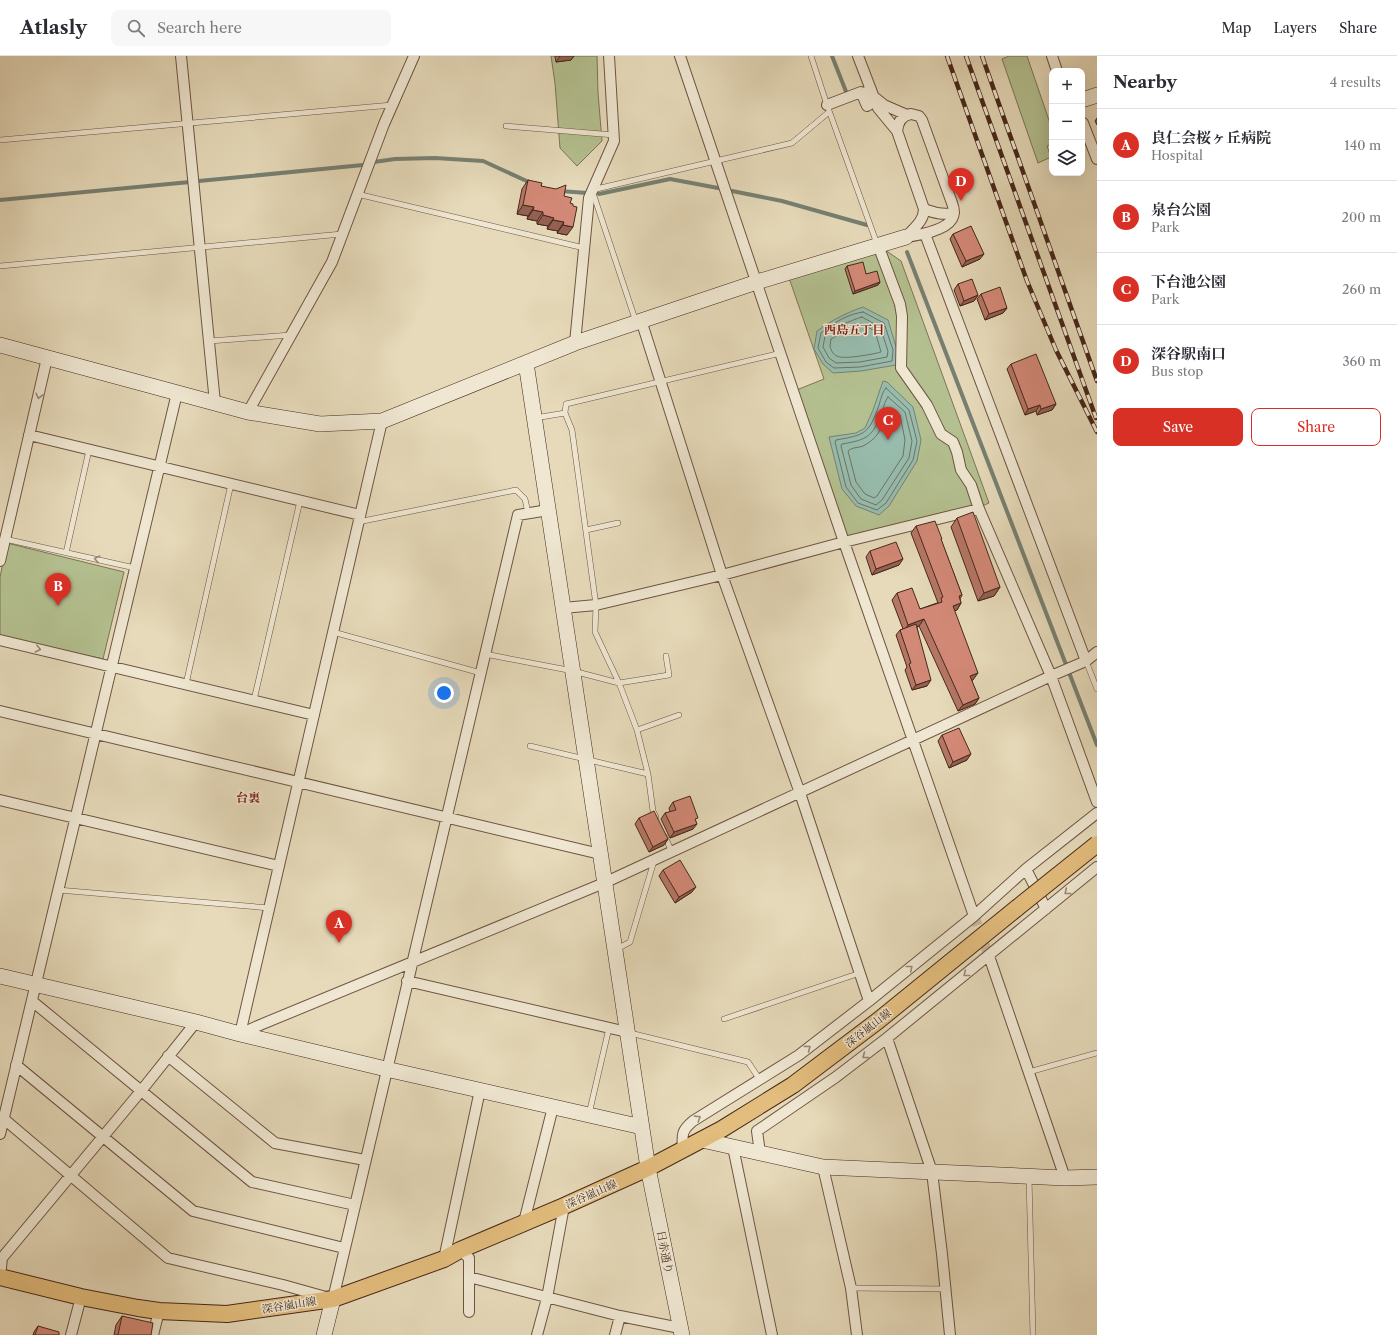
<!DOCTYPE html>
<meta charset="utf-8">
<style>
:root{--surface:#fff;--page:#f7f7f7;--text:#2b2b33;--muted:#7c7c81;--line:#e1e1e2;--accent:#d93025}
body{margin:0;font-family:"Libre Caslon Text","Noto Serif JP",serif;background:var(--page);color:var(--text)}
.controls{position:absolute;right:12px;top:12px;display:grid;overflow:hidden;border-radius:8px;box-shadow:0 4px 16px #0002}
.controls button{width:36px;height:36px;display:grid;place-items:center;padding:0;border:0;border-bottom:1px solid var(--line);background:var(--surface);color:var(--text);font:20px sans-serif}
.you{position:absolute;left:444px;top:637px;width:14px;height:14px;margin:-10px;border:3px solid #fff;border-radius:50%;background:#1a73e8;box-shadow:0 0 0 6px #1a73e833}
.badge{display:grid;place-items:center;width:26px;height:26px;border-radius:50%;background:var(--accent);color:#fff;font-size:13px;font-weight:700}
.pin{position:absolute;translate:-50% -33px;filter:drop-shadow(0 1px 2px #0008)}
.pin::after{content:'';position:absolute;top:21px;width:14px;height:12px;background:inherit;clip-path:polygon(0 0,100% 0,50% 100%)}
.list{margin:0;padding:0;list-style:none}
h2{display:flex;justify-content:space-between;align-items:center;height:52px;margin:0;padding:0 16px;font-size:17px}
h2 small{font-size:13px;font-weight:400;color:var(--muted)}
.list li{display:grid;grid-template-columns:26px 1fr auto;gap:12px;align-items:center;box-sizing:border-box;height:72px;padding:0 16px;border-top:1px solid var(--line)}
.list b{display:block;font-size:15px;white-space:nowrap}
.list p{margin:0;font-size:13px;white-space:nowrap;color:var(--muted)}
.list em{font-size:13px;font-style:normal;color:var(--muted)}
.actions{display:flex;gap:8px;padding:12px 16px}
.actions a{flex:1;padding:9px 0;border:1px solid var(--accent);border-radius:8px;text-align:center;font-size:14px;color:var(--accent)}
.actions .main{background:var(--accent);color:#fff}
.icon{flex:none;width:22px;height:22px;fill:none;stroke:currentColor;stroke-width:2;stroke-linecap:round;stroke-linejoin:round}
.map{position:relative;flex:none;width:1097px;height:1279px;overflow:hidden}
header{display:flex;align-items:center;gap:24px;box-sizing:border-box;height:56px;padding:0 20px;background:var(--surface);border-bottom:1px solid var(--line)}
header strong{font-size:19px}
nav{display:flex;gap:22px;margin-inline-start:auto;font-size:14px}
.search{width:280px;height:36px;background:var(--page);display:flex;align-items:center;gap:10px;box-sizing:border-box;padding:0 14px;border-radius:8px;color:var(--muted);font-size:15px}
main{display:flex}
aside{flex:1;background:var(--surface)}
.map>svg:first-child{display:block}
.green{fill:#b4c090;stroke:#7e7455}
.water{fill:#97bbac;stroke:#778072}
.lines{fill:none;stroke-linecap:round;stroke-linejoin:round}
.shore{stroke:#6f7263;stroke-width:1}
.stream{stroke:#778072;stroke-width:4}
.street-tunnel{stroke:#c6b69a;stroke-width:10;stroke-dasharray:10 5;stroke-linecap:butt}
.lane-casing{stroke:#6f5442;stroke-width:6}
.street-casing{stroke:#6f5442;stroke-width:12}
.secondary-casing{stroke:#47281a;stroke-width:16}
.primary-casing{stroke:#47281a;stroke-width:18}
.lane{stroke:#efe7d2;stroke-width:5}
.street{stroke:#efe7d2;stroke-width:10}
.secondary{stroke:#efe7d2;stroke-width:15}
.primary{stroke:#e3bd7d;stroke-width:16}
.rail-casing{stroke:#47281a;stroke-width:4.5}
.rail{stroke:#efe7d2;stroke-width:3;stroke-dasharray:9;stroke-linecap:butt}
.primary-bridge-casing{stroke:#47281a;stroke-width:18;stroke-linecap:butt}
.primary-bridge{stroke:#e3bd7d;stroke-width:16}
.wall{fill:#b57666;stroke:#47281a}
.shaded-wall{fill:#946053;stroke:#47281a}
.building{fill:#d38977;stroke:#47281a}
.oneway{stroke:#9b8876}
.labels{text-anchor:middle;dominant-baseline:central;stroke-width:3;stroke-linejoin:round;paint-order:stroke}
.street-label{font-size:11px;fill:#47281a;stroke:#efe7d2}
.neighbourhood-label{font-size:12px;font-weight:bold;fill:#7a1f14;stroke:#efe7d2}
</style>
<header>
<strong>Atlasly</strong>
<div class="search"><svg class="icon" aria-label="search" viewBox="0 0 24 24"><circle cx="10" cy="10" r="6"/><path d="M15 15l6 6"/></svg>Search here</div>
<nav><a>Map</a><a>Layers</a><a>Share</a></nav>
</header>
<main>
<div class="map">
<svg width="1097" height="1279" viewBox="0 0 1097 1279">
<rect width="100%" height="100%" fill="#e6daba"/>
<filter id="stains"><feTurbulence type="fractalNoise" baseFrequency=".005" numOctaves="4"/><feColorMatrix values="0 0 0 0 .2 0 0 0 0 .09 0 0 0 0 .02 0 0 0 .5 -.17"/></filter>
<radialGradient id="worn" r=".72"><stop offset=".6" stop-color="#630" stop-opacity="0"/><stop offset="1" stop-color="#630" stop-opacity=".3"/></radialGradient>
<!-- green -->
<path class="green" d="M 551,0 L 597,0 L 598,37 L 602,85 L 577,110 L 560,92 L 555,27 Z
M 1009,0 L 1027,0 L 1052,73 L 1052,88 L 1047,90 L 1051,101 L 1038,107 L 1002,3 Z
M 878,189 L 901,205 L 989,447 L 973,454 L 844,486 L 794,335 L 824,323 L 787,216 Z
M 7,487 L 124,516 L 103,603 L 0,580 L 0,521 Z"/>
<!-- water -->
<path class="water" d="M 863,251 L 888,264 L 897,294 L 896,309 L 861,315 L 833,317 L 823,308 L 814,293 L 817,275 C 832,264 846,257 863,251 Z
M 883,325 L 887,326 L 913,351 L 921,384 L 917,405 L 889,450 L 879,459 L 856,450 L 842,433 L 829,381 L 856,377 L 865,372 L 873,354 Z"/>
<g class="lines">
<!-- shore -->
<path class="shore" d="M 863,256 L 884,267 L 893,294 L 892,305 L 860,311 L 834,312 L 826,306 L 818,292 L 821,277 C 833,267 848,258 863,256 Z
M 862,261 L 880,271 L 888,295 L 887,301 L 860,306 L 836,307 L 829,302 L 823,291 L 825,280 C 836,271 849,265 862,261 Z
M 862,268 L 875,275 L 881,296 C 874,298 843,304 837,300 C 833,299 831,294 830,290 L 831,283 L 850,272 Z
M 886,332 L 909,354 L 917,385 L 913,404 L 886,447 L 877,454 L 858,447 L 846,431 L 835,386 L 836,384 C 865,379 869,378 879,349 C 881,343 882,336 886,332 Z
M 888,341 L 905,356 L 912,385 L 909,402 L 882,444 L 876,449 L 861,443 L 851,429 L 841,390 L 842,388 C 867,384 874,380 882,355 C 884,350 885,345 888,341 Z
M 890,352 L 892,352 L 900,359 L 905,384 L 903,400 L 877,440 L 874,442 L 865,438 L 856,426 L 848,395 C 852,391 858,392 863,390 C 881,381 882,368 890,352 Z"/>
<!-- stream -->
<path class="stream" d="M 832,0 L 847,38
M 374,106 L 395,103 L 435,102 L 483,105 L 531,127
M 199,125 L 363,109
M 560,135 L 587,137
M 732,135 L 782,145 L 867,169
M 599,138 L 670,123 L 718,132
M 0,144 L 190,126
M 907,196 L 1097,689"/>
<!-- street-tunnel -->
<path class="street-tunnel" d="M 974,860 L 989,900"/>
<!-- lane casing -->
<g class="lane-casing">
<path id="lane" d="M 811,0 L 827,49 L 877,188
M 506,70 L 614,79
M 0,84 L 392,49
M 357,138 L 584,192
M 0,210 L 342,178
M 636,266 L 592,134 L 792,87 L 829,56
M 209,285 L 291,279
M 565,357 L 566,348 L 781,297
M 535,362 L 565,357 L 572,374 L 596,549 L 595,576 L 619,627 L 637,674 L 648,718 L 653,755 L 656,761
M 358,466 L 516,434 L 525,443 L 528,457
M 586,474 L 618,467
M 5,483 L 135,512
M 66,497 L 89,394
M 333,576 L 481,617
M 485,598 L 573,615 L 619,627 L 669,619 L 666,600
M 1086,605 L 1097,633
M 186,628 L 231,428
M 254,644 L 300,445
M 637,674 L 679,659
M 530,690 L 648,718
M 665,781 L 672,796
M 58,834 L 270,852
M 617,893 L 630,886 L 654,805
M 724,963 L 860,917
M 630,977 L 748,1006 L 760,1024
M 1029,1016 L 1097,997
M 589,1058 L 609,972
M 1029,1122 L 1033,1279
M 851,1232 L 946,1233"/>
</g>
<!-- street casing -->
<g class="street-casing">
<path id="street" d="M 181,0 L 215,347
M 680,0 L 844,486 L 974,860
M 858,0 L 878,52 L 897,75
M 1052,0 L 1057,15
M 874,41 L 884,49 L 907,59
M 827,49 L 861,36 L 867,50 L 870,48 L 866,36
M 911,58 L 919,60 L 922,64 L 952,147 C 954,152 955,158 952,163 C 945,175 919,179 906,181 C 914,172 924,165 924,153 L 897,75 C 898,66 902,59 911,58 Z
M 1083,67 L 1097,103
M 924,153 C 935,157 942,159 954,157
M 925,178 L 1086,605
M 878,189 L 900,248 L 902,260 L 901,312 L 927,349 L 941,378 L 953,386 L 957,396 L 961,414 L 971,429 L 979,453 L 1051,620 L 1097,746
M 641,264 L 722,519 L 800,737 L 869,945
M 575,287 L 589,142 L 614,85 L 609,0
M 248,356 L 332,206 L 384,68 L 414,0
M 29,379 L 360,459
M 0,505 L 47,302
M 563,552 L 596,549 L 722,519 L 844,486 L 979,453
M 0,584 L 314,659
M 0,655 L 600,798
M 0,744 L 279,810
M 1026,813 L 1046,853
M 989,900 L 1065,1122
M 407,925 L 627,976
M 32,945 L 252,1126 L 355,1149
M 240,978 L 260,969 L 604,827 L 1051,620 L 1086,605 L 1097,596
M 240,978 L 382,365
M 887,982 L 932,1116 L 942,1198 L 950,1279
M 168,1000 L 275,1087 L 365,1104
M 16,1009 L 193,1155 L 344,1192
M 4,1063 L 168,1202 L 283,1229 L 333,1243 L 518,459 L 548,454
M 0,1078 L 177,337
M 733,1091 L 772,1279
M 683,1094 C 682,1079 681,1075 693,1065 L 799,999 L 869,945 L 974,860 L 1026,813 L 1097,757
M 760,1097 L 757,1075 L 836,1021 L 887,982 L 1097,811
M 823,1111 L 851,1232 L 857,1279
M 524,1166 L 553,1051
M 460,1194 L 469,1202 L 469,1256
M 444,1203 L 480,1034
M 0,1221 L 2,1202 L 141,1035 L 196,966
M 469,1221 L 620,1260 L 680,1272
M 71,1279 L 81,1241
M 153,1279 L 159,1255
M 537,1279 L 547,1242 L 564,1150
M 615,1279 L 620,1260"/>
</g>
<!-- secondary casing -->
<g class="secondary-casing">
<path id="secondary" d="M 1082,44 L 1097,39
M 0,289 L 248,356 L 320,368 L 382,365 L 575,287 L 757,226 L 906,181
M 526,307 L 648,1112 L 682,1279
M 0,920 L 196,966 L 240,978 L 386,1013 L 642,1071
M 702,1084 L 823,1111 L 1065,1122 L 1097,1121
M 324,1279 L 333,1243"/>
</g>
<!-- primary casing -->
<g class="primary-casing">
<path id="primary" d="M 0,1221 L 81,1241 L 138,1252 L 159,1255 L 227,1258 L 333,1243 L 444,1203 L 460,1194 L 564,1150 L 648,1112 L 722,1073 L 793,1029 L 879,964 L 1017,852"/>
</g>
<!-- lane -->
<use href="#lane" class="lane"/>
<!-- street -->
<use href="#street" class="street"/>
<!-- secondary -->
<use href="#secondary" class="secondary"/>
<!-- primary -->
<use href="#primary" class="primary"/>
<!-- rail casing -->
<g class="rail-casing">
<path id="rail" d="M 947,0 L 1027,225 L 1056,294 L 1097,376
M 966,0 L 1096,362
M 982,0 L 1097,325"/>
</g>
<!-- rail -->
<use href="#rail" class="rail"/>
<!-- primary-bridge casing -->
<g class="primary-bridge-casing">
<path id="primary-bridge" d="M 1017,852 L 1097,788"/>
</g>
<!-- primary-bridge -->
<use href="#primary-bridge" class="primary-bridge"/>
</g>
<!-- wall -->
<path class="wall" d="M 555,0 L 574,0 L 571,4 L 556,6 Z
M 1097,62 L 1097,69 L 1095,65 Z
M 528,124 L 564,140 L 570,147 L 567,179 L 557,177 L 558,175 L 547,173 L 548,170 L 537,168 L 537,165 L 527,163 L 528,160 L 517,158 L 522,133 Z
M 953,178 L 980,203 L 962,211 L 950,183 Z
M 847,210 L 866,218 L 880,226 L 878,229 L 853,238 L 845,213 Z
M 958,228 L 978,239 L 974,245 L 960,250 L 954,234 Z
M 981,238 L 1007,252 L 1003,257 L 985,264 L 977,243 Z
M 1011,308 L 1056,348 L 1052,354 L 1037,359 L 1036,355 L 1025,359 L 1007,313 Z
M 957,462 L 1000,531 L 994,540 L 978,545 L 951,471 Z
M 916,470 L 941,484 L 962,539 L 960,543 L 961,547 L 957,554 L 954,555 L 973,624 L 971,624 L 979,642 L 975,648 L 958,655 L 919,570 L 917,571 L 927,630 L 912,634 L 905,614 L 907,611 L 896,579 L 900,574 L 903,573 L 892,544 L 897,537 L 920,553 L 937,547 L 938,547 L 911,477 Z
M 870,495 L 899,509 L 872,519 L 866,501 Z
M 942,679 L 967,704 L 949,712 L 938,685 Z
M 673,746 L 696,765 L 693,773 L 670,782 L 661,763 L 665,757 L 670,756 L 669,752 Z
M 639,762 L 668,783 L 664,789 L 649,796 L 635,768 Z
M 663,814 L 692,836 L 675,847 L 659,820 Z
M 122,1260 L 151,1279 L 114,1279 L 116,1269 Z
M 38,1270 L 59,1279 L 33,1279 L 34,1276 Z"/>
<!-- shaded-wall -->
<path class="shaded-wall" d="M 560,0 L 574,0 L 571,4 L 556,6 Z
M 523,149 L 534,151 L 528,160 L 517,158 Z
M 533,154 L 543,156 L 537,165 L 527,163 Z
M 543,159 L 554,162 L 548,170 L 537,168 Z
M 553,164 L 564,166 L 558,175 L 547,173 Z
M 563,169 L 573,171 L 567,179 L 557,177 Z
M 984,198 L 980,203 L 962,211 L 966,205 Z
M 880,226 L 878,229 L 853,238 L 855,235 Z
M 978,239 L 974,245 L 960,250 L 964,245 Z
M 1007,252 L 1003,257 L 985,264 L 989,258 Z
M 1056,348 L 1052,354 L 1037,359 L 1041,353 Z
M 1040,349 L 1036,355 L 1025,359 L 1028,353 Z
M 903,503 L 899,509 L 872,519 L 876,513 Z
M 1000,531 L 994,540 L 978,545 L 984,537 Z
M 961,547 L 957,554 L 948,557 L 953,550 Z
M 924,563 L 919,570 L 904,575 L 908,569 Z
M 978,617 L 973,624 L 965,627 L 970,620 Z
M 931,624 L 927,630 L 912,634 L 916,629 Z
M 979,642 L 975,648 L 958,655 L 963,649 Z
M 971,698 L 967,704 L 949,712 L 953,706 Z
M 697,768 L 693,773 L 670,782 L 674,776 Z
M 668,783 L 664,789 L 649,796 L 653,791 Z
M 696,831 L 692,836 L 675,847 L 679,841 Z"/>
<!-- building -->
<path class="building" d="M 528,124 L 542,127 L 541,130 L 556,133 L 566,129 L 564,140 L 572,142 L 570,147 L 573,148 L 573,150 L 577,151 L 573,171 L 563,169 L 564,166 L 553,164 L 554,162 L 543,159 L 543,156 L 533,154 L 534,151 L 523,149 Z
M 971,170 L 984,198 L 966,205 L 953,178 Z
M 863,206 L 866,218 L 877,215 L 880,226 L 855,235 L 847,210 Z
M 972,223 L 978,239 L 964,245 L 958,228 Z
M 1000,231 L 1007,252 L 989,258 L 981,238 Z
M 1036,298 L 1056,348 L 1041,353 L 1040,349 L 1028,353 L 1011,308 Z
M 973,456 L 1000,531 L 984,537 L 957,462 Z
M 935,465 L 942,483 L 941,483 L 962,539 L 959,540 L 961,547 L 953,550 L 978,617 L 970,620 L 979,642 L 963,649 L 924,563 L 908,569 L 897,537 L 912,532 L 920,553 L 942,546 L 941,542 L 943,541 L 916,470 Z
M 896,486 L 903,503 L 876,513 L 870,495 Z
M 916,568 L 931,624 L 916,629 L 909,608 L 911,607 L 900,574 Z
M 959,672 L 971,698 L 953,706 L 942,679 Z
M 690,740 L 698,762 L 695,763 L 697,768 L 674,776 L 665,757 L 676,754 L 673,746 Z
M 654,755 L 668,783 L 653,791 L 639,762 Z
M 680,804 L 696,831 L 679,841 L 663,814 Z
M 122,1260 L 153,1267 L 151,1279 L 118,1279 Z
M 38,1270 L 59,1276 L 59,1279 L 35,1279 Z"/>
<!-- one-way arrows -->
<defs><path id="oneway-chevron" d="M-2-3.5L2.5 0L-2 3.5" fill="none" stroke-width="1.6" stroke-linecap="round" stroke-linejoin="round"/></defs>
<g class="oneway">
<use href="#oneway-chevron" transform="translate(39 340) rotate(103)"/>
<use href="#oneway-chevron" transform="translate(97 503) rotate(-167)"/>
<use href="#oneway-chevron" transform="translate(38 593) rotate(13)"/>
<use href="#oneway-chevron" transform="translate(1067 836) rotate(141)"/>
<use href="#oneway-chevron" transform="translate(910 912) rotate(-39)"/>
<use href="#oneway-chevron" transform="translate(966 918) rotate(141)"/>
<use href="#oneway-chevron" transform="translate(808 992) rotate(-37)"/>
<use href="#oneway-chevron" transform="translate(865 1000) rotate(143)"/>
<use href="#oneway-chevron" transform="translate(698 1062) rotate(-32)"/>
</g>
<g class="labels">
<!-- street labels -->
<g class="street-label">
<text transform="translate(868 972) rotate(-38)">深谷嵐山線</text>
<text transform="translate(591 1138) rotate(-24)">深谷嵐山線</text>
<text transform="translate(665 1196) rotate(79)">日赤通り</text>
<text transform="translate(289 1249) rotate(-9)">深谷嵐山線</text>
</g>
<!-- neighbourhood labels -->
<g class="neighbourhood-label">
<text x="854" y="273">西島五丁目</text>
<text x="248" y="741">台裏</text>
</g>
</g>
<rect width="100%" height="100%" filter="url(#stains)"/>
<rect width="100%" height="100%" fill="url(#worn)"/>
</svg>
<div class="controls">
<button>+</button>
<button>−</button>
<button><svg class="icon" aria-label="layers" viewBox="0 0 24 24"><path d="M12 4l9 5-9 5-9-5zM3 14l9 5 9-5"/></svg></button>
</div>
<div class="you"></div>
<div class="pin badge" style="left:339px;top:887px">A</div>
<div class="pin badge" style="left:58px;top:550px">B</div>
<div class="pin badge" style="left:888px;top:384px">C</div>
<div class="pin badge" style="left:961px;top:145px">D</div>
</div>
<aside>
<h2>Nearby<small>4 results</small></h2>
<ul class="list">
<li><span class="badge">A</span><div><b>良仁会桜ヶ丘病院</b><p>Hospital</p></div><em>140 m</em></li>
<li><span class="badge">B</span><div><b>泉台公園</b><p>Park</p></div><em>200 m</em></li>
<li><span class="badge">C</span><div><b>下台池公園</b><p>Park</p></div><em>260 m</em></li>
<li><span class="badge">D</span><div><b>深谷駅南口</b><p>Bus stop</p></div><em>360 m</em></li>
</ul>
<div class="actions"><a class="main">Save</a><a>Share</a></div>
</aside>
</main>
